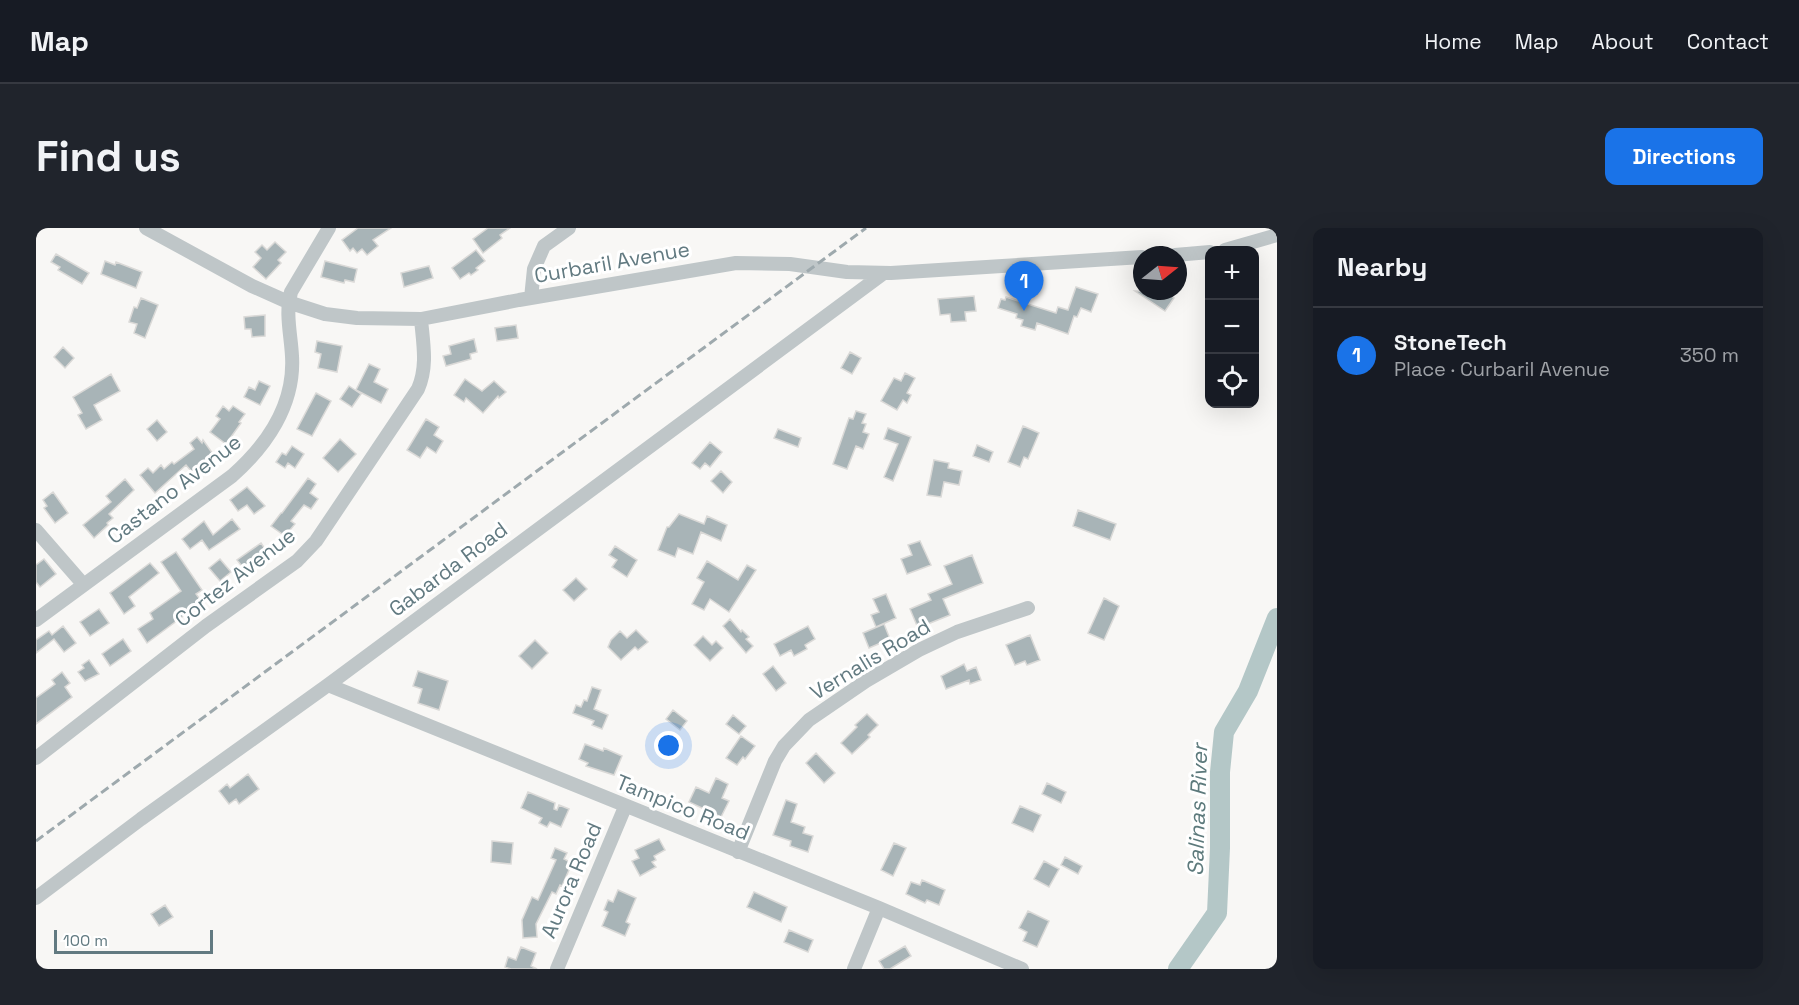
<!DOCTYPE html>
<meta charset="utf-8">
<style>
:root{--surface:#171b24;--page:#20242c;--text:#f1f3f6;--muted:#9ea1a6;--line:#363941;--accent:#1a73e8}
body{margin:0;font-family:"Space Grotesk",sans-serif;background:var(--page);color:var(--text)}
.controls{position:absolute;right:18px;top:18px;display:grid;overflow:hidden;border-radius:12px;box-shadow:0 6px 24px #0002}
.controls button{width:54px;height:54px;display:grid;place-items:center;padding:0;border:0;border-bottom:2px solid var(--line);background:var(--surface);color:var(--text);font:30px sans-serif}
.compass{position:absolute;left:1097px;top:18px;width:54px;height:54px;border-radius:50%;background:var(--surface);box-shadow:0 6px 24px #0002;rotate:73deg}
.scale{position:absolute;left:18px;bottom:15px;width:159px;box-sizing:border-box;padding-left:6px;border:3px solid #627a81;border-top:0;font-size:16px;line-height:21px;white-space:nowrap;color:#627a81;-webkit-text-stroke:4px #fff;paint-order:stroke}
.you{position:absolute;left:633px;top:518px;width:21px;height:21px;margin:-15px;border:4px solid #fff;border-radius:50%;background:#1a73e8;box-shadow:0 0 0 9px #1a73e833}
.badge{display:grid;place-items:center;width:39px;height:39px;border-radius:50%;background:var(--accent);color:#fff;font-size:20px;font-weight:700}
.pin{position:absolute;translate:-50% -50px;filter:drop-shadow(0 2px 3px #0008)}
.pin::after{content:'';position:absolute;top:32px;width:21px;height:18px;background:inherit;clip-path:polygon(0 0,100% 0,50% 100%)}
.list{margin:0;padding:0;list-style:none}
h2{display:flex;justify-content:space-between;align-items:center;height:78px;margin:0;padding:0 24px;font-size:26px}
h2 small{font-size:20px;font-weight:400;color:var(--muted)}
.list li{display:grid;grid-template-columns:39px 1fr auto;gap:18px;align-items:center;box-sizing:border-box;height:96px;padding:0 24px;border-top:2px solid var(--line)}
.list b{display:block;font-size:22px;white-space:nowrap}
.list p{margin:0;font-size:20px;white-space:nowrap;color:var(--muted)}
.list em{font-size:20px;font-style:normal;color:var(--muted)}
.icon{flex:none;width:33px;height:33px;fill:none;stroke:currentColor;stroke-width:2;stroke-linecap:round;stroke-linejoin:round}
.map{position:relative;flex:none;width:1241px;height:741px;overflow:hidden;border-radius:12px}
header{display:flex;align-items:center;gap:36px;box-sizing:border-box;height:84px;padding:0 30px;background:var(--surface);border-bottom:2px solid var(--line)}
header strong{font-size:28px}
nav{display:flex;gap:33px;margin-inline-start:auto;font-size:21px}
.intro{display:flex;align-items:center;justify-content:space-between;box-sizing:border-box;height:144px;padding:0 36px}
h1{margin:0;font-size:42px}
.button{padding:15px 27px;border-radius:12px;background:var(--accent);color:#fff;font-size:21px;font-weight:700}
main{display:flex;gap:36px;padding:0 36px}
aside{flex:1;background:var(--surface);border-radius:12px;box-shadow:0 6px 24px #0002}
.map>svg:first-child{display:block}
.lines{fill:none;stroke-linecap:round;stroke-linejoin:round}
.river{stroke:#b4c7c7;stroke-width:20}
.building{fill:#a8b4b7;stroke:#dad9d7;stroke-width:1.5}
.minor{stroke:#bfc6c8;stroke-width:14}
.rail{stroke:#9ea9ad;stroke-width:3;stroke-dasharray:9 4.5;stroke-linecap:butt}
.labels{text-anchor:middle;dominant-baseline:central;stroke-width:6;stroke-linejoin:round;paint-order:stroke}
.street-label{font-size:21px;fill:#627a81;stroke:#fff}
.water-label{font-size:22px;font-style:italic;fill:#5d7a7c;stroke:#fff}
</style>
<header>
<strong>Map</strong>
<nav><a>Home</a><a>Map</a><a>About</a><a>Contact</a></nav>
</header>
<div class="intro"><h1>Find us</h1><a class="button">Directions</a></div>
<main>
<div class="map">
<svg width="1241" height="741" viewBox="0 0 1241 741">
<rect width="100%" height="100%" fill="#f8f7f5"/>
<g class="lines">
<!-- river -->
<path class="river" d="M 1142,741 L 1181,685 L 1184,620 L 1184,544 L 1188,504 L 1212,463 L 1241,390"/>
</g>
<!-- building -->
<path class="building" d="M 322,0 L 355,0 L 337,12 L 342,18 L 331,27 L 326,21 L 321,25 L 317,20 L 314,23 L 306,12 Z
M 452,0 L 474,0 L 464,7 L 466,10 L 447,25 L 437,11 Z
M 239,14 L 250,24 L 242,32 L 245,35 L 230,51 L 217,39 L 225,30 L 219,24 L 226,17 L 231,22 Z
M 440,22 L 449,33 L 440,40 L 442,42 L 435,47 L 433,45 L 424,51 L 416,40 Z
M 20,26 L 53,45 L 46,56 L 22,42 L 24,39 L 15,34 Z
M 69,33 L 79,37 L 80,34 L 106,44 L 100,60 L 65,46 Z
M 289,33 L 321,41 L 318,54 L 309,52 L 308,55 L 285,49 Z
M 393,38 L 397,50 L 368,59 L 365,45 Z
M 1040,59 L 1062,66 L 1055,84 L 1045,80 L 1041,89 L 1038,88 L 1032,106 L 1001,95 L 999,102 L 985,98 L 987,92 L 980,90 L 981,86 L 962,80 L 965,71 L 969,72 L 970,69 L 1020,85 L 1022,79 L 1032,82 Z
M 1099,63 L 1137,63 L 1134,67 L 1138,70 L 1129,83 Z
M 938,68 L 940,83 L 929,84 L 930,93 L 915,94 L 914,86 L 904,87 L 902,71 Z
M 105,70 L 122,77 L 109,110 L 98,105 L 101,96 L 93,94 L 98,79 L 101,80 Z
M 229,87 L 229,108 L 216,109 L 215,101 L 209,101 L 208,89 Z
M 480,97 L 482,110 L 461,113 L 459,100 Z
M 438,111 L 441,124 L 434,126 L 435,131 L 410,138 L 407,128 L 415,126 L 413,118 Z
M 281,113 L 306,118 L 301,144 L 282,140 L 285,126 L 279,124 Z
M 27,119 L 38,130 L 29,140 L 18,129 Z
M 814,124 L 825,130 L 816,146 L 805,140 Z
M 333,136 L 344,141 L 338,154 L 352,161 L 345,175 L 320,162 Z
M 869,145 L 879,150 L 871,165 L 875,167 L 871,175 L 867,172 L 861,182 L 845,173 L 858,150 L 865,153 Z
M 75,146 L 84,163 L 58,177 L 66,192 L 50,201 L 42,187 L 46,185 L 37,169 Z
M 429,151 L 446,163 L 458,153 L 470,164 L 463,170 L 462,168 L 447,185 L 430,170 L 428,174 L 418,167 Z
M 223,153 L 234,158 L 224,177 L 208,169 L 213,159 L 219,162 Z
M 313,158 L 325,166 L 316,179 L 304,171 Z
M 280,165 L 295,173 L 276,208 L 261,201 Z
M 187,178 L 193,183 L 197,178 L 209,186 L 203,194 L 205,195 L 190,216 L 174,204 L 184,191 L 180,188 Z
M 820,183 L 830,186 L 826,195 L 830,196 L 827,204 L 833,206 L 827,221 L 820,218 L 811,241 L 797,236 L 813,190 L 817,191 Z
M 390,191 L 403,199 L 398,207 L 407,213 L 400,225 L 391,219 L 384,230 L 371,222 Z
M 121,192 L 131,204 L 121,213 L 111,201 Z
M 987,198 L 1003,205 L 992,231 L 988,229 L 984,239 L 972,234 Z
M 852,200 L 875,209 L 857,253 L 848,249 L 862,216 L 848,211 Z
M 742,201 L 765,210 L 762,219 L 738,210 Z
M 161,209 L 166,215 L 167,212 L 177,226 L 173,229 L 175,231 L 156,244 L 150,237 L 119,265 L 104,247 L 112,240 L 117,245 L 125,237 L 128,241 L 136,234 L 138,236 L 158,221 L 154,215 Z
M 304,211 L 320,226 L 302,244 L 287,230 Z
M 674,214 L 686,224 L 674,239 L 669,235 L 664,241 L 656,235 Z
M 941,217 L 957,224 L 953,234 L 937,228 Z
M 256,218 L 268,226 L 259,240 L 252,235 L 249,240 L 240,234 L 246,225 L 250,227 Z
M 898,232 L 913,235 L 912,240 L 926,243 L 923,257 L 908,254 L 905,269 L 891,267 Z
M 685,243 L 696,254 L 687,265 L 675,253 Z
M 272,250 L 280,256 L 274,265 L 282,271 L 275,281 L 268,277 L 255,293 L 259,296 L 249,308 L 235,298 L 245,285 L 246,285 Z
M 89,251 L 98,262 L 73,286 L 77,290 L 71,295 L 72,297 L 58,310 L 47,297 L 75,274 L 70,268 Z
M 211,259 L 229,278 L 218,286 L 211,277 L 202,283 L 194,272 Z
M 17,264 L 32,285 L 19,295 L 8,280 L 11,278 L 7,272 Z
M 1042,282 L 1080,296 L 1074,312 L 1037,298 Z
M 643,286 L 668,296 L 671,288 L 691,297 L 685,313 L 665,304 L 657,326 L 642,320 L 639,329 L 622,322 L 631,299 L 633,299 Z
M 196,291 L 204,301 L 173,322 L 166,312 L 154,321 L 146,311 L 168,293 L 177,307 Z
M 884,313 L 895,337 L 871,346 L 865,331 L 876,327 L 872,317 Z
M 225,315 L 233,327 L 209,342 L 201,332 Z
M 579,318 L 601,332 L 591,349 L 576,339 L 581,332 L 573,327 Z
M 140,324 L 166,362 L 160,366 L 166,374 L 111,415 L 102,401 L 117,391 L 114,385 L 145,363 L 125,334 Z
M 936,327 L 947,355 L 907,371 L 914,387 L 882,400 L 874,381 L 895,372 L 892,366 L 916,356 L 908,338 Z
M 8,331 L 20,346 L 4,359 L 0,354 L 0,337 Z
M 184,331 L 195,344 L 184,353 L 173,340 Z
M 671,333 L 702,352 L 711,337 L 720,342 L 693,384 L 674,371 L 668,382 L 656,376 L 668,354 L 661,350 Z
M 114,335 L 123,345 L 93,369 L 99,378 L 88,386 L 74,365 Z
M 540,350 L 551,361 L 538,373 L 527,362 Z
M 850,366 L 860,390 L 840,399 L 835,387 L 843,384 L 837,371 Z
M 1068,370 L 1083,378 L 1068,412 L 1052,405 Z
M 63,381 L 73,395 L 54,408 L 44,394 Z
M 694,391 L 705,404 L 706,402 L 713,409 L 710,411 L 717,418 L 710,425 L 687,398 Z
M 848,396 L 854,411 L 833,420 L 827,405 Z
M 27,398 L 40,415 L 28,424 L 18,411 L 0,425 L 0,412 L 13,403 L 16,407 Z
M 772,398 L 779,411 L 769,417 L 771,421 L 758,428 L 755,422 L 744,428 L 738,416 Z
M 600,402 L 612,414 L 602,422 L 599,419 L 585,432 L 572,419 L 575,412 L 584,403 L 591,410 Z
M 994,407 L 1004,432 L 991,437 L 989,433 L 979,437 L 970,417 Z
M 667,408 L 676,417 L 680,413 L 687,420 L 674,433 L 658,417 Z
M 87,411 L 95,423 L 74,438 L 66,426 Z
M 499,412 L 512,425 L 496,441 L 483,428 Z
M 53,432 L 63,446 L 49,453 L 42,444 L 48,440 L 46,437 Z
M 928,436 L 931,443 L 940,439 L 945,452 L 934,456 L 933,452 L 910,461 L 905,448 Z
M 737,438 L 750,455 L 740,463 L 727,446 Z
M 382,443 L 412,453 L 403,482 L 382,475 L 386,461 L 377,458 Z
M 26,444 L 34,455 L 29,459 L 36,469 L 0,496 L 0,470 L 19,456 L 16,452 Z
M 556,459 L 565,462 L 558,481 L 572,487 L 566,501 L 556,497 L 558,493 L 537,485 L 540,477 L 545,479 L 548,472 L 551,473 Z
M 637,482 L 651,493 L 644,502 L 630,491 Z
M 831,486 L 842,497 L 832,507 L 834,509 L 816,526 L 805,515 L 821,499 L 819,497 Z
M 697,487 L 710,498 L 703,506 L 690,496 Z
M 705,508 L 719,518 L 709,531 L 707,529 L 701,537 L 690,530 Z
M 549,516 L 567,523 L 568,520 L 586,528 L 578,547 L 550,538 L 552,535 L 543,531 Z
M 780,525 L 799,545 L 788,555 L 770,535 Z
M 212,546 L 223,561 L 203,576 L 200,571 L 193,576 L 183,563 L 191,556 L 194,560 Z
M 680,550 L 692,556 L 686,570 L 693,573 L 685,589 L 653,574 L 660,559 L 673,565 Z
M 1011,555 L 1030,564 L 1025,575 L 1006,566 Z
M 492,564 L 519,575 L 518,581 L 521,582 L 523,577 L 533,581 L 525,599 L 514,594 L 511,599 L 503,595 L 506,590 L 485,580 Z
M 750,572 L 761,576 L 755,594 L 769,599 L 767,605 L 777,608 L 772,624 L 754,618 L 755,613 L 737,607 Z
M 984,578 L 1005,587 L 997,604 L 976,595 Z
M 623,611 L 629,622 L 618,628 L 620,632 L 616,634 L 620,639 L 604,648 L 596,633 L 603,630 L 599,622 Z
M 456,613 L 477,615 L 475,636 L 455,634 Z
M 858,615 L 870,620 L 857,648 L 845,642 Z
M 519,620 L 531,625 L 528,631 L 536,635 L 526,658 L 524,657 L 520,666 L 516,664 L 500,696 L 501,709 L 487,710 L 486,692 L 496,669 L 502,672 L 520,632 L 515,630 Z
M 1029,629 L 1046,638 L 1042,646 L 1025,637 Z
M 1008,633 L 1023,641 L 1013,659 L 998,651 Z
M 886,652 L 909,662 L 903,677 L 891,672 L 889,675 L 870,666 L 875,654 L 884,657 Z
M 582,662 L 600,670 L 590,694 L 594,696 L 589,708 L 566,698 L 572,684 L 568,682 L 572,672 L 577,674 Z
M 718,664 L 751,679 L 745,694 L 711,679 Z
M 129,677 L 137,689 L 123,698 L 115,686 Z
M 992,683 L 1013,693 L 1001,719 L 987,713 L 991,704 L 983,700 Z
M 753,702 L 777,712 L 772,724 L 748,714 Z
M 869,718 L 875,728 L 854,741 L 848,741 L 843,733 Z
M 485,719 L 500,725 L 495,738 L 501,741 L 475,741 L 469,739 L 472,729 L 480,732 Z"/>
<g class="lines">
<!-- minor -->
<path class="minor" d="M 110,0 L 216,58 L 252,74 L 289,86 L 321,90 L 385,91 L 483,72 L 700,35 L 754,36 L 811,44 L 855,45 L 1106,29
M 1189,22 L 1241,7
M 1139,27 L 1174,24
M 495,70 L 498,41 L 508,18 L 533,0
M 0,302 L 47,356
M 0,392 L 196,248 C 230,218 259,177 256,128 C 255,107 249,85 255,64 L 293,0
M 292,457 L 843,680 L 986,741
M 0,530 L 170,398 L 261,333 L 280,313 L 382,161 C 392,138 387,115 385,91
M 702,624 L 739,533 L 748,518 L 773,492 L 830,453 L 883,422 L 921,404 L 992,380
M 0,670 L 105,591 L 292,457 L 848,45
M 521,741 L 589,579
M 818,741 L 843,680"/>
<!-- rail -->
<path class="rail" d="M 0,613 L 830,0"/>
</g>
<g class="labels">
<!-- street labels -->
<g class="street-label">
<text transform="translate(576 34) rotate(-10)">Curbaril Avenue</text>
<text transform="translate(138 261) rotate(-38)">Castano Avenue</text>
<text transform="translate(412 341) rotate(-37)">Gabarda Road</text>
<text transform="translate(199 349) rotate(-38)">Cortez Avenue</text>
<text transform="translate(834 431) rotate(-31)">Vernalis Road</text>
<text transform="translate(647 579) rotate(22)">Tampico Road</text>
<text transform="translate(535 652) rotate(-67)">Aurora Road</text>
</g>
<!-- water labels -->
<g class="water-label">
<text transform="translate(1161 582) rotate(-88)">Salinas River</text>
</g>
</g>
</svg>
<div class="controls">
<button>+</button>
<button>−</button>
<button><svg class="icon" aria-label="locate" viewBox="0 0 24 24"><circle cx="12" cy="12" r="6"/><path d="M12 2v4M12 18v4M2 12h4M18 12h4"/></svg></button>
</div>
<svg class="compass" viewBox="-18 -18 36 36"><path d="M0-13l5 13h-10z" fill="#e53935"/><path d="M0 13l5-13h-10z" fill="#9ea1a6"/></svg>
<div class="scale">100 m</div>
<div class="you"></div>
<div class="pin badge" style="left:988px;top:83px">1</div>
</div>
<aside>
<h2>Nearby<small></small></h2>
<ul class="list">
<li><span class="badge">1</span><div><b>StoneTech</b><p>Place · Curbaril Avenue</p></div><em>350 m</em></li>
</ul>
</aside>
</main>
